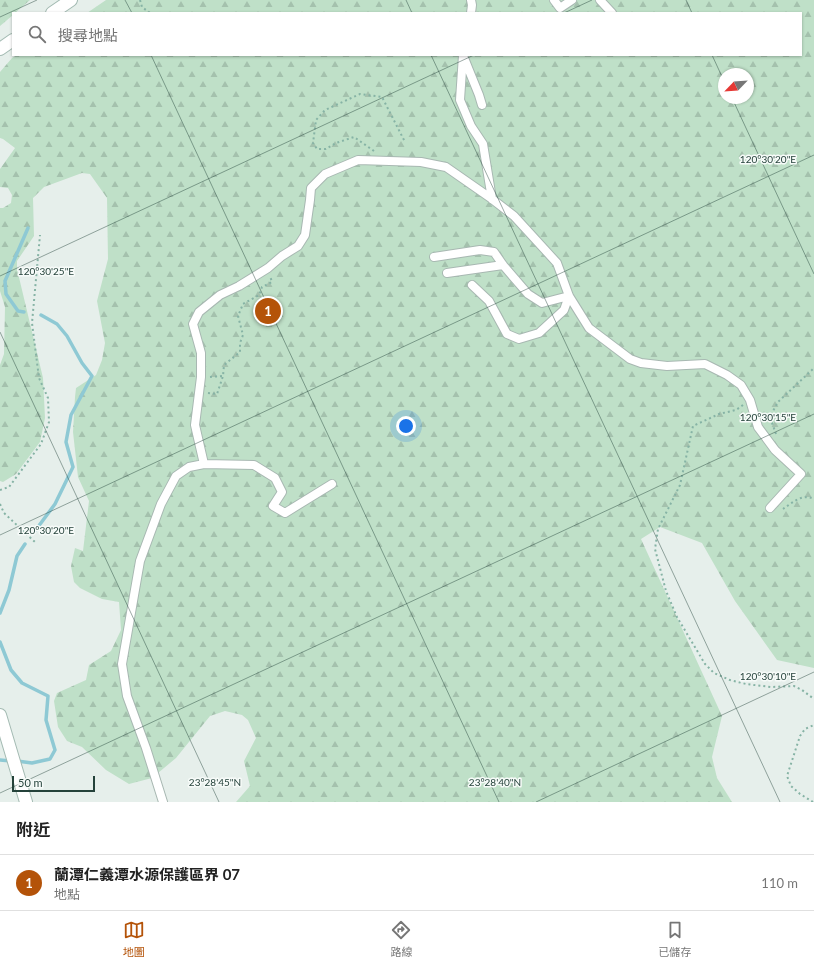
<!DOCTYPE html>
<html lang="zh-TW">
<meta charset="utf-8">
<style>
:root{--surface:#fff;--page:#f6f6f6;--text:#222;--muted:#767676;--line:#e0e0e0;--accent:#b45309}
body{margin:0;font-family:Lato,"Noto Sans TC",sans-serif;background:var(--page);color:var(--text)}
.compass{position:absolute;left:718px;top:68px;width:36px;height:36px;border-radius:50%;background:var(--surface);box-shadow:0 1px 3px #0004;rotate:245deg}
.scale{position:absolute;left:12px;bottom:10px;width:83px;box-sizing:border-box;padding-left:4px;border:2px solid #24423a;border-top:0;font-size:11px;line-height:14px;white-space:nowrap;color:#24423a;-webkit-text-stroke:3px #f7fbf9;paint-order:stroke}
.you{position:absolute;left:406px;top:426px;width:14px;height:14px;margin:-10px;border:3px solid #fff;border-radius:50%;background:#1a73e8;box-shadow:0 0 0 6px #1a73e833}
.badge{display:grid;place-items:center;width:26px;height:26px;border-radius:50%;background:var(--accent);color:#fff;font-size:13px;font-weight:700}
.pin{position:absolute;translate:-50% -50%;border:2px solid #fff;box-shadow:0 1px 4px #0006}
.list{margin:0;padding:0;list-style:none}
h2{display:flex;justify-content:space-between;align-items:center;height:52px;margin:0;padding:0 16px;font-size:17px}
h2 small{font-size:13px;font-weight:400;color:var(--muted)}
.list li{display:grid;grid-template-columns:26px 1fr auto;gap:12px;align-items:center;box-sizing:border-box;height:56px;padding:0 16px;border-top:1px solid var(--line)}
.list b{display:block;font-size:15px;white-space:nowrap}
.list p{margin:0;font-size:13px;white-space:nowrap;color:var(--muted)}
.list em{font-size:13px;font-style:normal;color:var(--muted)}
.icon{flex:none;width:22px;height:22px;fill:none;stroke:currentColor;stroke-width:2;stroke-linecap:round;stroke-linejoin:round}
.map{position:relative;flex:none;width:814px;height:802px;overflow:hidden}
.search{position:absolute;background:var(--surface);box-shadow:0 1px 3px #0004;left:12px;right:12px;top:12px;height:44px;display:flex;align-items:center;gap:10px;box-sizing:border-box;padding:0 14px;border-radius:0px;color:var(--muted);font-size:15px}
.sheet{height:108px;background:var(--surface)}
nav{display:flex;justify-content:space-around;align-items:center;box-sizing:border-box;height:56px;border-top:1px solid var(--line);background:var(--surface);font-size:11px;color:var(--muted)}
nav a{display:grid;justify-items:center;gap:2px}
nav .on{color:var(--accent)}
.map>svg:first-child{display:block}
.forest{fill:url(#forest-firs);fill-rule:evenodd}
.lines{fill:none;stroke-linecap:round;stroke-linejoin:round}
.stream{stroke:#8ec9d4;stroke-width:3.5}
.street-casing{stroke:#a8b8b2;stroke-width:10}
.secondary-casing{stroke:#a4bbb3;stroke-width:14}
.path{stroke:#86b3a5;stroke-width:2;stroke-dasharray:2 3;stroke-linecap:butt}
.street{stroke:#fff;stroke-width:8}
.secondary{stroke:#fff;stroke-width:12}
.ticks{fill:none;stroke:#24423a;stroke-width:1;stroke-opacity:0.45}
.ticks-label{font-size:10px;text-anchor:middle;fill:#24423a;stroke:#f7fbf9;stroke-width:3;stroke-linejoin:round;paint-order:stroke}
</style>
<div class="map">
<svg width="814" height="802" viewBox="0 0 814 802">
<defs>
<pattern id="forest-firs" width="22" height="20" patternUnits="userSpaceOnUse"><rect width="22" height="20" fill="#bfe0c8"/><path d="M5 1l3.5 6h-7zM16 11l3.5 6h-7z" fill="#a4c1ad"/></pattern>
</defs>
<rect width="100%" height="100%" fill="#e6efeb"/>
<!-- forest -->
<path class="forest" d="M 0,0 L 30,0 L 15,13 L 13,13 L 13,15 L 0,26 Z
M 106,0 L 814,0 L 814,668 L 777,660 L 735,601 L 702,543 L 660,527 L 641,539 L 722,716 L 712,757 L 717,778 L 732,802 L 236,802 L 250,786 L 244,761 L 256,738 L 248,720 L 242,715 L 225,711 L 210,716 L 176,758 L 152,778 L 129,784 L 106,770 L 82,747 L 67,741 L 58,727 L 54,701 L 57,693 L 86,680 L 89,665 L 111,651 L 121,630 L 119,602 L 102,599 L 80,588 L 74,582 L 71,566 L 75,548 L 83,551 L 89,501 L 78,477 L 73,432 L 75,397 L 76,388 L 96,375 L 102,360 L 105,343 L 97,301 L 108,259 L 107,198 L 90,174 L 82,173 L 44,187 L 33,198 L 34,236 L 17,261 L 17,269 L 43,378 L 45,418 L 40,442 L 16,474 L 3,482 L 0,481 L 0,365 L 4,354 L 5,307 L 0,291 L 0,208 L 3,208 L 11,203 L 12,195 L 8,188 L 0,187 L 0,169 L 15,148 L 3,139 L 0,138 L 0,72 L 12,58 L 17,55 L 801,55 L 801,13 L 87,13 ZM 724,74 L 748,74 L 748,98 L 724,98 Z"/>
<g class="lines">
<!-- stream -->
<path class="stream" d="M 24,312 L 18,311 L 6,294 L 5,281 L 28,228
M 35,531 L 55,504 L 73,467 L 66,442 L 71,415 L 92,376 L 82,363 L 67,336 L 57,324 L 41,315
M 0,613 L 9,590 L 17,556 L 25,544
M 0,642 L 11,670 L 22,683 L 48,696 L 46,720 L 55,750 L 50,759 L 32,763 L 17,761
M 0,760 L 11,761"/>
<!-- street casing -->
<g class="street-casing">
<path id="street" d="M 471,0 L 472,5 L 471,13
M 554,0 L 560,8 L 572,0
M 600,0 L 612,13
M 463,55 L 460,100 L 471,126 L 483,144 L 492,199
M 464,58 L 479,95 L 482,105
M 434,257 L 480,250 L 494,252 L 503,265 L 528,294 L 542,303 L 569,296
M 447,273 L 503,265
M 472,285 L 489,301 L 507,334 L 519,339 L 539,333 L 564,310 L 569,296
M 204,464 L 254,465 L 275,478 L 282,492 L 273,506 L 285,513 L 332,484
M 163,802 L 146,748 L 127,696 L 122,664 L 140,561 L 161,504 L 176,476 L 189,467 L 204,464 L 195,425 L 201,377 L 201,353 L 193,324 L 199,312 L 220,295 L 239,286 L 268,268 L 282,256 L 298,246 L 305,235 L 310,200 L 311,188 L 325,174 L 358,160 L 421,162 L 446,167 L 492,199 L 514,216 L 557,263 L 569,296 L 589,328 L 630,359 L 641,363 L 667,366 L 705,364 L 727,375 L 741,385 L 750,400 L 758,427 L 775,450 L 801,474 L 770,508"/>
</g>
<!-- secondary casing -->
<g class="secondary-casing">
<path id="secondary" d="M 52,13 L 71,0
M 0,49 L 13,40
M 0,715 L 26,802"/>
</g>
<!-- path -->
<path class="path" d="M 140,0 L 142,7 L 150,13
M 374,151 L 354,137 L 336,143 L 326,149 L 317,149 L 313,143 L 316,120 L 325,110 L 360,94 L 382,97 L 405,142
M 210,377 L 223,376
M 208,393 L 217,394 L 223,376 L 224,365 L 240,352 L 240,343 L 243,335 L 238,316 L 243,304 L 259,295 L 262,287 L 272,282 L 270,276
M 743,405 L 736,410 L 719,414 L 693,426 L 680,485 L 658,529 L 655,549 L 666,591 L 677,617 L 705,664 L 714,673 L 730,680 L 746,684 L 771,687 L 794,686 L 802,690 L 814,699
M 776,434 L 771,420 L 773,411 L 778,402 L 814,368
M 0,490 L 9,487 L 41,444 L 49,422 L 48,398 L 39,378 L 32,323 L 40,235
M 0,504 L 4,513 L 36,543
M 783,509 C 792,503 802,493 814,499
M 813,802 L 800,794 L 791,786 L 787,776 L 800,736 L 805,729 L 814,725"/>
<!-- street -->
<use href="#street" class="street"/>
<!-- secondary -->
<use href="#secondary" class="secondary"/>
</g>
<!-- ticks -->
<path class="ticks" d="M 125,0 L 132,13M 406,0 L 412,13M 686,0 L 692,13M 564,13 L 592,0M 0,17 L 37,0M 151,55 L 499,802M 431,55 L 780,802M 712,55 L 724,81M 732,98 L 814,274M 0,276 L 474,55M 0,332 L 219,802M 0,535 L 814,155M 0,793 L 814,414M 536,802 L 814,672"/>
<g class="ticks-label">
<text x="768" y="163">120°30'20"E</text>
<text x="46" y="275">120°30'25"E</text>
<text x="768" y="421">120°30'15"E</text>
<text x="46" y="534">120°30'20"E</text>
<text x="768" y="680">120°30'10"E</text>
<text x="215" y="786">23°28'45"N</text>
<text x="495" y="786">23°28'40"N</text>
</g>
</svg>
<svg class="compass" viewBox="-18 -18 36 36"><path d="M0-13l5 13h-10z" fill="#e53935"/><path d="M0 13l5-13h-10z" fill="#767676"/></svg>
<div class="scale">50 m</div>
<div class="you"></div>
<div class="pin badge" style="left:268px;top:311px">1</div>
<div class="search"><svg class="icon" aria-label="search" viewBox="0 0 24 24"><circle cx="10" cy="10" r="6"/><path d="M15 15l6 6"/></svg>搜尋地點</div>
</div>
<section class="sheet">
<h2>附近<small></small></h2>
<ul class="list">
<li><span class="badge">1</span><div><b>蘭潭仁義潭水源保護區界 07</b><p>地點</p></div><em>110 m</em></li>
</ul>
</section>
<nav>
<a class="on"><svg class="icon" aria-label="map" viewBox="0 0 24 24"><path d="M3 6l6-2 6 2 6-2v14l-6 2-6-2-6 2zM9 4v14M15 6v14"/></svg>地圖</a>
<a><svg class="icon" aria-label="directions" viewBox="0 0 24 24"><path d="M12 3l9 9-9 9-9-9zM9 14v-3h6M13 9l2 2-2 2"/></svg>路線</a>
<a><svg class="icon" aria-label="saved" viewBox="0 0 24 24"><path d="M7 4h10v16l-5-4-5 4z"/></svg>已儲存</a>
</nav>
